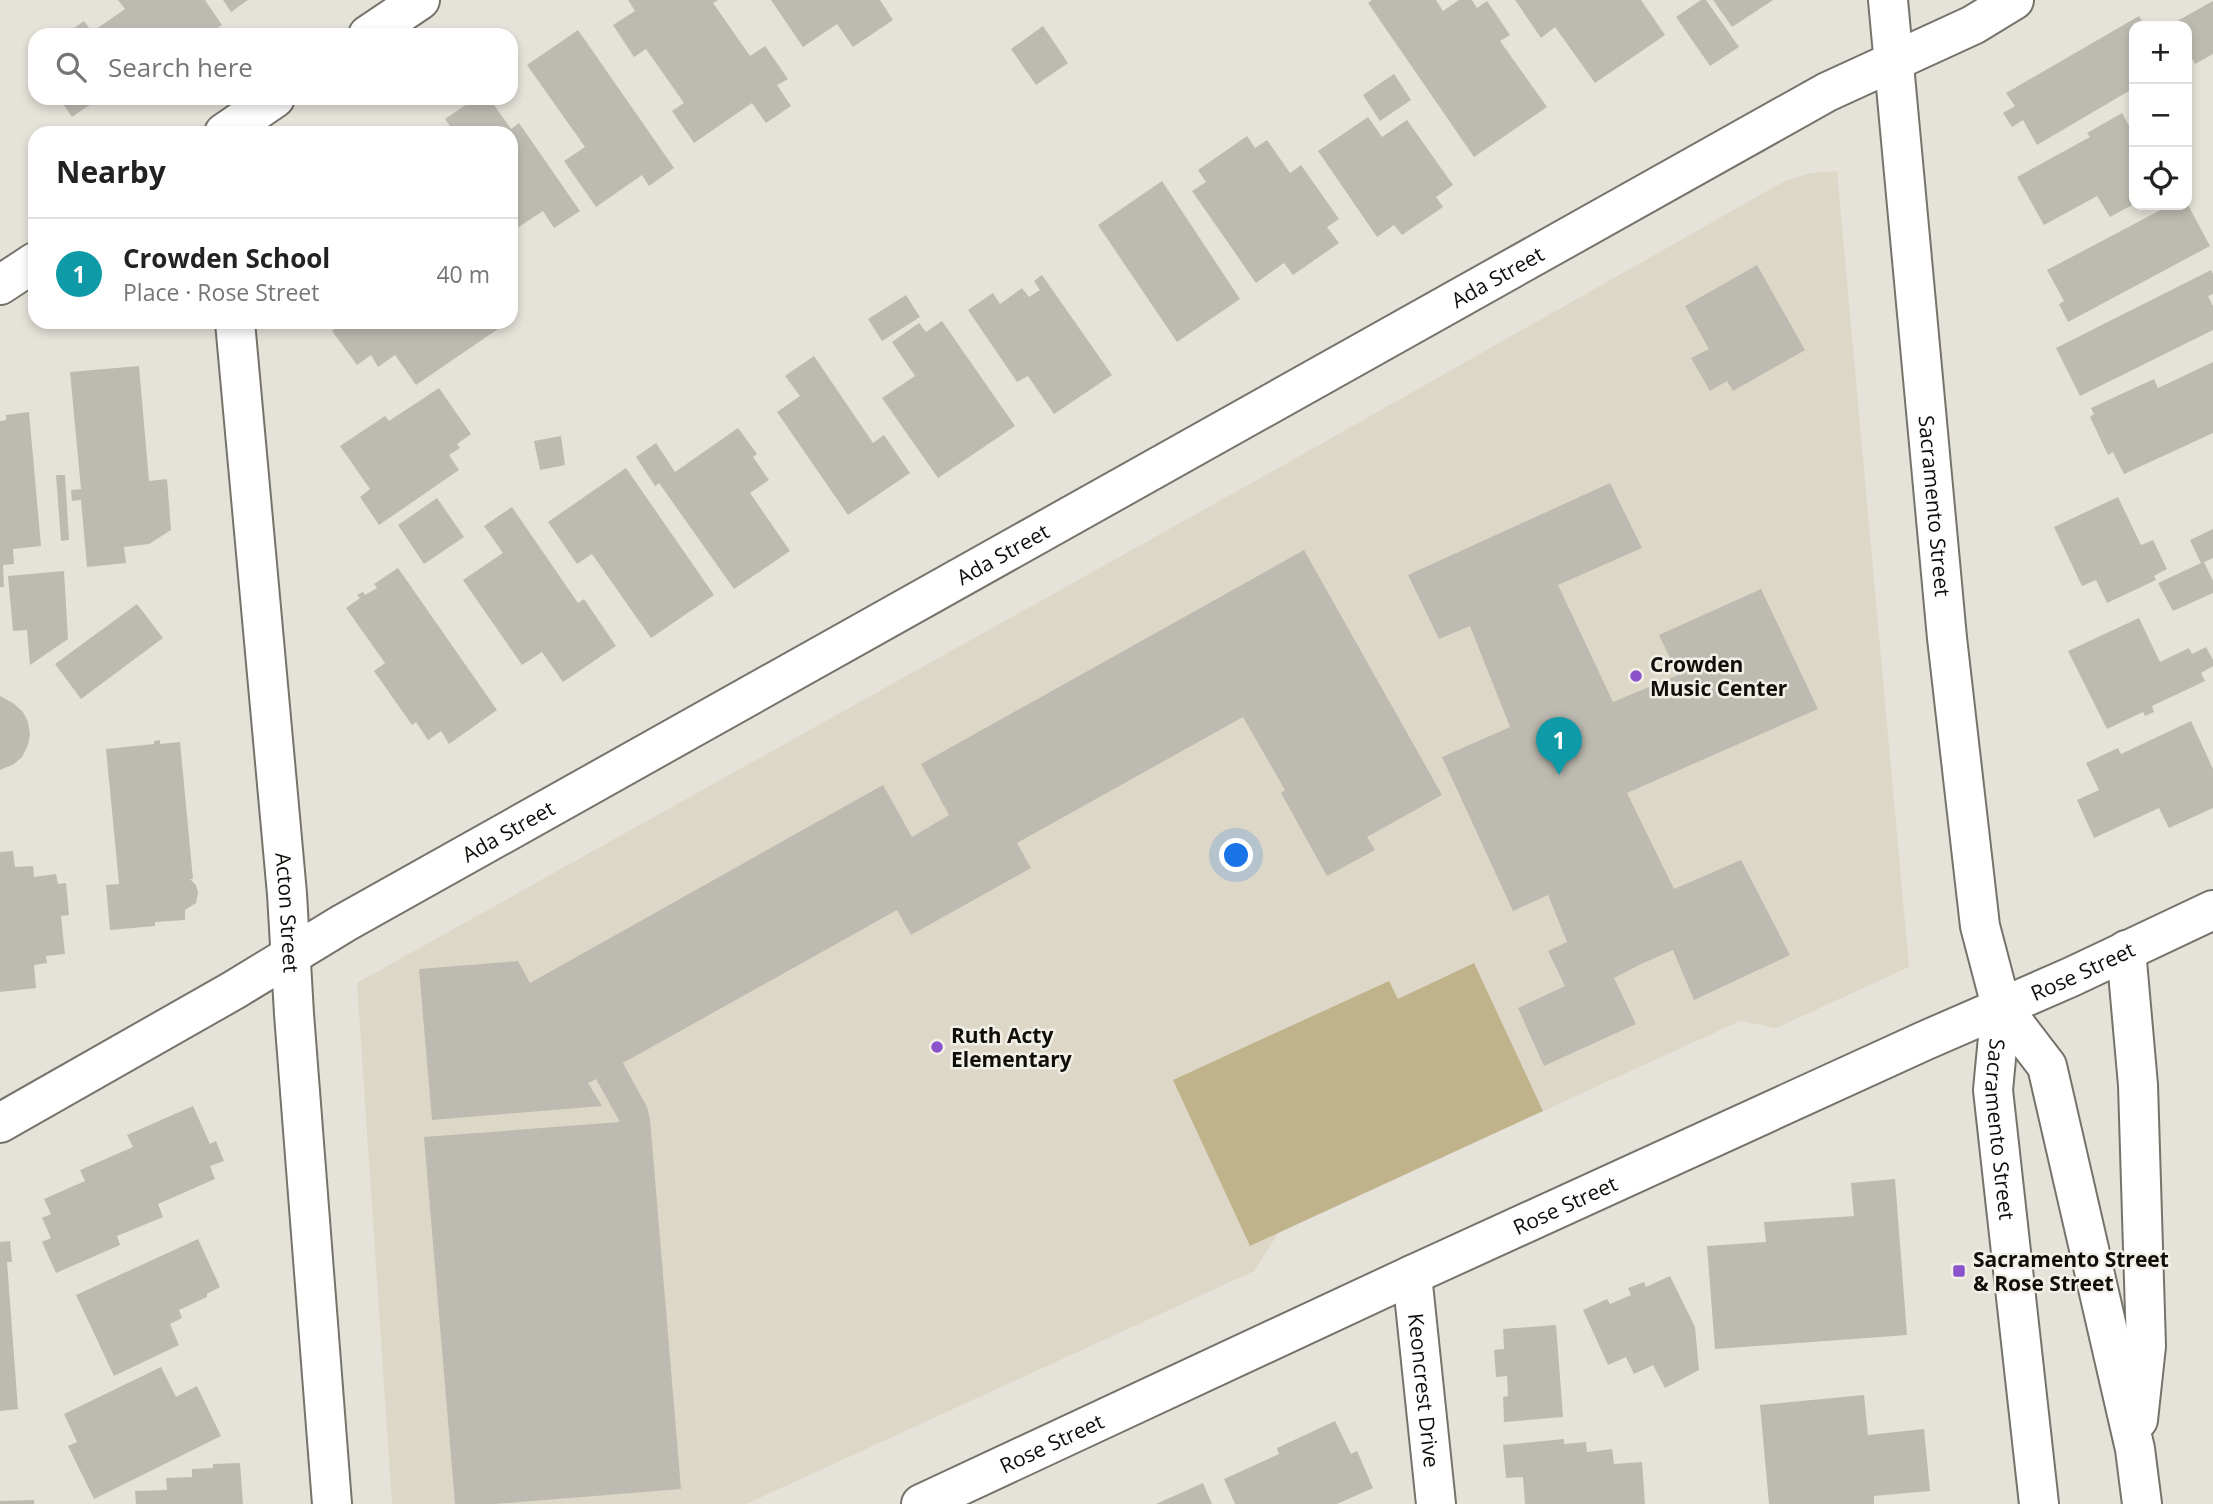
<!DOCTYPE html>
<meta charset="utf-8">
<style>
:root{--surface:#fff;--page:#f6f6f6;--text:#222;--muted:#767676;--line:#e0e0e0;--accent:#db2777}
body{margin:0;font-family:"Open Sans",sans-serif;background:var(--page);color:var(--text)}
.controls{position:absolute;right:21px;top:21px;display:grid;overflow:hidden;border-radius:14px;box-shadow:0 4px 10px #0003}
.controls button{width:63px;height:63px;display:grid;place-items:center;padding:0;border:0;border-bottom:2px solid var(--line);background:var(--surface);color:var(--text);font:35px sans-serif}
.you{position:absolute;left:1237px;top:856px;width:24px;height:24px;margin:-18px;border:5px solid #fff;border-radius:50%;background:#1a73e8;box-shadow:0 0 0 10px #1a73e833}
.badge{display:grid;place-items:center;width:46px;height:46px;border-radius:50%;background:var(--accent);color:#fff;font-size:23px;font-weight:700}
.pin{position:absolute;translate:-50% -58px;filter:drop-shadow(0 2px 4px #0008)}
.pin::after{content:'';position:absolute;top:37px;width:24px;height:21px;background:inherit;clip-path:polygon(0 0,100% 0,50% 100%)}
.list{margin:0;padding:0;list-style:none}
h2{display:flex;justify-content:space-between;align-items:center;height:91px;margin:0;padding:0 28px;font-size:30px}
h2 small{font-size:23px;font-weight:400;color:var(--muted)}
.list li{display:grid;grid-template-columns:46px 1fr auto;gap:21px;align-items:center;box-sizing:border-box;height:112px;padding:0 28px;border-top:2px solid var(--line)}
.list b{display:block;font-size:26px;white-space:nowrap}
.list p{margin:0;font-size:23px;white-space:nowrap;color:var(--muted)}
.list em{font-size:23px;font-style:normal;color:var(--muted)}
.icon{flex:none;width:38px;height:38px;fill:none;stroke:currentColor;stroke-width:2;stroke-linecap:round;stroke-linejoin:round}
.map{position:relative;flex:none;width:2213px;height:1504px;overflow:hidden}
.search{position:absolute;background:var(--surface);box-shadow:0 4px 10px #0003;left:28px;top:28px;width:490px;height:77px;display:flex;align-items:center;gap:18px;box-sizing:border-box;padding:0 24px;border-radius:21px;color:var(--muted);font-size:26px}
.panel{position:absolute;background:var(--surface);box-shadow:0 4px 10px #0003;left:28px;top:126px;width:490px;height:203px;border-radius:21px}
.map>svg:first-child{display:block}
.built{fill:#ddd7c7}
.green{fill:#c0b38c}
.building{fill:#bdbbb1}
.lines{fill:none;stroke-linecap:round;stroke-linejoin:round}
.minor-casing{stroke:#76736b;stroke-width:42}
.minor{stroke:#fff;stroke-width:38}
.poi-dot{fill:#8a53cb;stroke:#f2efe6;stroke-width:2.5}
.labels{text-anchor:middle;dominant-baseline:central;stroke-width:5;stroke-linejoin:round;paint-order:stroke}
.street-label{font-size:21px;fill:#0f0e0b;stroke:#f2efe6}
.poi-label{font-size:21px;font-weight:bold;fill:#0f0e0b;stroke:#f2efe6;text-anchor:start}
</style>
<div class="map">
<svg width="2213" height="1504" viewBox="0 0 2213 1504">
<rect width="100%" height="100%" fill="#e5e2d9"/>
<!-- built -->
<path class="built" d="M 1837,171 L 1909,967 L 1776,1028 L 1740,1021 L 1279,1232 L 1254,1271 L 746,1504 L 392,1504 L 357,983 L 1282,466 L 1785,181 L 1811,173 Z"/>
<!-- green -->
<path class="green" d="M 1474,963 L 1543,1111 L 1250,1246 L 1173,1080 L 1389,981 L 1398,999 Z"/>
<!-- building -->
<path class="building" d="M 118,0 L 205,0 L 222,25 L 207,35 L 203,35 L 199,30 L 192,35 L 64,35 L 84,21 L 92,32 L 125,9 Z
M 223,0 L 248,0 L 231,12 Z
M 628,0 L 718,0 L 713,3 L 750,56 L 765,46 L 788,79 L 777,85 L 791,106 L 766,123 L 752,103 L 694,143 L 672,111 L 684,103 L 646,49 L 634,57 L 613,25 L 635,11 Z
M 771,0 L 880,0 L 893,20 L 853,47 L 837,24 L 803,47 Z
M 1372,0 L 1436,0 L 1443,11 L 1459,0 L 1472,0 L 1477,8 L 1487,1 L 1510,35 L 1500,41 L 1547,107 L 1474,157 L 1368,3 Z
M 1515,0 L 1641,0 L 1665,35 L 1595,83 L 1555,27 L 1541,38 Z
M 1701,0 L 1706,0 L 1739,47 L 1710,66 L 1676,17 Z
M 1713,0 L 1773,0 L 1732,27 Z
M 2213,1 L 2213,54 L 2195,64 L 2187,49 L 2187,26 L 2173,26 L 2172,24 Z
M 2139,16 L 2145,26 L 2134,26 L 2134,88 L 2037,145 L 2023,120 L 2012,127 L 2003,113 L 2015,106 L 2006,93 Z
M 1043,26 L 1068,63 L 1036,85 L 1011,49 Z
M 578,30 L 674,168 L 649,186 L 642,175 L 596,207 L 564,161 L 585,147 L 527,65 Z
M 1394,74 L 1411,100 L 1380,121 L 1363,95 Z
M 59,98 L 100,98 L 72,117 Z
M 476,98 L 489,98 L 511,129 L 519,123 L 580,211 L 554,228 L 543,211 L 511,232 L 511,133 L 455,133 L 445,119 Z
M 2122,113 L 2134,135 L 2134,204 L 2110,217 L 2097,196 L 2044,225 L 2017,177 L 2090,137 L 2087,133 Z
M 1368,117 L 1382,137 L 1407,120 L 1453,185 L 1436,197 L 1443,207 L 1402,235 L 1394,225 L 1377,237 L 1318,151 Z
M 1247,136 L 1255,148 L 1267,140 L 1290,173 L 1301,165 L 1339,219 L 1327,227 L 1339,243 L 1293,275 L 1284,263 L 1256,283 L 1192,191 L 1206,182 L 1198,170 Z
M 1162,181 L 1240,299 L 1177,342 L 1098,225 Z
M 2170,205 L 2188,205 L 2210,246 L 2068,322 L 2059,304 L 2064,301 L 2047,270 Z
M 1757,265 L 1805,350 L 1733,391 L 1727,381 L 1710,391 L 1691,358 L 1709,349 L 1685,306 Z
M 2211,270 L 2213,274 L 2213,294 L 2208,296 L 2213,306 L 2213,330 L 2080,396 L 2056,348 Z
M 1042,275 L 1112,375 L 1054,414 L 1028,376 L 1017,382 L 968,310 L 993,293 L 1000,304 L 1022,288 L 1029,297 L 1040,290 L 1034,281 Z
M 906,295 L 920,317 L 882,341 L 868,319 Z
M 942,321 L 1015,426 L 938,478 L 882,398 L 915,376 L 892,342 L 919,323 L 926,332 Z
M 345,322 L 493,322 L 498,329 L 416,385 L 395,355 L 378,367 L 371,355 L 357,365 L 332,331 Z
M 814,356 L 873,443 L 884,435 L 910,473 L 848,515 L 777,412 L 800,396 L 785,376 Z
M 2213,362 L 2213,433 L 2124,474 L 2113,452 L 2108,455 L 2090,417 L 2094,414 L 2091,408 L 2154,379 L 2158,388 Z
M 139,366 L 149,481 L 167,479 L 171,530 L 149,544 L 124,547 L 126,563 L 87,567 L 81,500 L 72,501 L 71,490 L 81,489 L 70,372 Z
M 439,388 L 471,434 L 457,444 L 460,448 L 449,455 L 459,470 L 379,525 L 360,497 L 370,489 L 340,446 L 385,416 L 389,421 Z
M 29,412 L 41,546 L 13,549 L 14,564 L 3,565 L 4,587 L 0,587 L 0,421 L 6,420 L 6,415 Z
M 738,428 L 757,454 L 753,457 L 769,480 L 750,493 L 790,551 L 734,589 L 659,483 L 655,486 L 636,457 L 656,443 L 675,472 Z
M 561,436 L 565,465 L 540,470 L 534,441 Z
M 626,468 L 714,595 L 651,638 L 592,554 L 577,564 L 548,522 Z
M 56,475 L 65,475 L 69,540 L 61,541 Z
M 1610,483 L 1642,548 L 1558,585 L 1613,702 L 1678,675 L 1659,635 L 1761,589 L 1818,709 L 1627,793 L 1674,889 L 1741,860 L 1790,955 L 1694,1000 L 1673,950 L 1641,964 L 1614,978 L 1636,1024 L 1544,1066 L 1518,1008 L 1565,986 L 1548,951 L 1567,942 L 1548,895 L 1513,911 L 1442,757 L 1510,727 L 1470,626 L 1439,639 L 1408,575 Z
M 2118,497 L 2141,545 L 2153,540 L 2167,569 L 2154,576 L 2156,580 L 2107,603 L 2096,580 L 2082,586 L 2054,527 Z
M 437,498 L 464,537 L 424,564 L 398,525 Z
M 512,507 L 578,603 L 584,599 L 616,646 L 563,682 L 542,652 L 522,665 L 463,580 L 503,553 L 484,526 Z
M 2213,529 L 2213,558 L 2204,562 L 2213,581 L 2213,593 L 2173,611 L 2158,583 L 2201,563 L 2190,540 Z
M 1304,550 L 1442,795 L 1367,837 L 1375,850 L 1327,876 L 1281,793 L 1285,790 L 1243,717 L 1017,843 L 1031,868 L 911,935 L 897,910 L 623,1063 L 647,1107 L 650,1119 L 681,1489 L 494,1504 L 455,1504 L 424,1137 L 620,1122 L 596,1079 L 588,1083 L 602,1106 L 432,1120 L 419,969 L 518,961 L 530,983 L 883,785 L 912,837 L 949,815 L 921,764 Z
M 398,568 L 497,710 L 449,744 L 441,731 L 428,740 L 416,722 L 412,725 L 374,671 L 385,663 L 346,608 L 360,598 L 357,595 L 363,592 L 365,595 L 377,588 L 374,584 Z
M 64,571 L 68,639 L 30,665 L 27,630 L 13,631 L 8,576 Z
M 137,604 L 163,638 L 81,699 L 55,664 Z
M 2139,618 L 2160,662 L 2189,648 L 2192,654 L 2206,647 L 2213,660 L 2213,666 L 2201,673 L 2205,681 L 2152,706 L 2154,712 L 2145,716 L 2143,712 L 2107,729 L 2068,651 Z
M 0,696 L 13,703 L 23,712 L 28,722 L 30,734 L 28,745 L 22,757 L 14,764 L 0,770 Z
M 2191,721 L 2213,769 L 2213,808 L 2169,828 L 2159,808 L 2094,838 L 2077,800 L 2099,790 L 2086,763 L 2118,748 L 2121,754 Z
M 160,740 L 160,744 L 180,742 L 193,879 L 190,879 L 196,885 L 198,893 L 196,903 L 185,910 L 185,920 L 155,922 L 155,926 L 110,930 L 106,885 L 119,884 L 106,749 L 154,744 L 154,741 Z
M 13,851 L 15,867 L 33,866 L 34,877 L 56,874 L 58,884 L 66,883 L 69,915 L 61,916 L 65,954 L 46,956 L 47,963 L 34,965 L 36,988 L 0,992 L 0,852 Z
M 193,1106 L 210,1144 L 216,1141 L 224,1161 L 210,1166 L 215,1179 L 158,1204 L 163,1217 L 117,1236 L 120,1245 L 56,1273 L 42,1242 L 51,1238 L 42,1218 L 51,1214 L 44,1199 L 85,1181 L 80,1170 L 133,1147 L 127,1135 Z
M 1895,1179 L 1907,1335 L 1715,1349 L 1707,1246 L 1766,1242 L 1764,1222 L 1854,1216 L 1851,1183 Z
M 198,1239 L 220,1287 L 207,1294 L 207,1297 L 179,1310 L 182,1318 L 170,1324 L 179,1345 L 114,1376 L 76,1295 Z
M 10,1241 L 12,1262 L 7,1262 L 18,1409 L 0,1411 L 0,1242 Z
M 1670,1276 L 1695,1327 L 1699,1370 L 1665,1388 L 1653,1365 L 1634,1374 L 1626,1357 L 1608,1365 L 1583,1310 L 1607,1299 L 1610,1304 L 1631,1295 L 1628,1288 L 1644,1282 L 1646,1287 Z
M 1556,1325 L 1563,1417 L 1504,1422 L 1503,1397 L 1508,1396 L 1507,1376 L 1496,1377 L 1494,1350 L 1504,1349 L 1503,1329 Z
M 161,1367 L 176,1397 L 197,1386 L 221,1436 L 94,1499 L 68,1446 L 77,1442 L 64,1414 Z
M 1864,1395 L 1868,1435 L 1924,1429 L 1930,1491 L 1874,1496 L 1874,1504 L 1769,1504 L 1760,1405 Z
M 1335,1421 L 1351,1454 L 1357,1451 L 1373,1488 L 1337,1504 L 1235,1504 L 1224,1479 L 1279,1454 L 1277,1448 Z
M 1564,1439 L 1564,1444 L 1586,1442 L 1587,1452 L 1612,1449 L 1614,1464 L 1642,1462 L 1645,1504 L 1525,1504 L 1523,1477 L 1506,1478 L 1503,1445 Z
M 240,1463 L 243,1504 L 136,1504 L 135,1491 L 167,1490 L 166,1478 L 192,1477 L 192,1469 L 213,1468 L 213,1464 Z
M 1203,1483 L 1212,1504 L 1156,1504 Z
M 34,1500 L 34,1504 L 0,1504 L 0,1501 Z"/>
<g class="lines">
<!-- minor casing -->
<g class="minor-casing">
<g id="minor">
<path id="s1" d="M 1888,0 L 1947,638 L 1980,926 L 2001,1006 L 2047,1066 L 2135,1449 L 2142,1504"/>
<path d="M 368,35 L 420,0"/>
<path d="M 224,133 L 275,98"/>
<path d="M 0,285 L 35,262"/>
<path id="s2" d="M 235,322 L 287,894 L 294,1014 L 332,1504"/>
<path d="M 2126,950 L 2138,1085 L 2146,1346 L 2138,1420"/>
<path id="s3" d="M 2001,1006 L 1993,1090 L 2039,1504"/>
<path id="s4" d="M 0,1123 L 234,990 L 344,923 L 1827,92 L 1973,25 L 2014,0"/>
<path id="s5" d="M 1412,1275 L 1436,1504"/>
<path id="s6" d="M 921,1504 L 1412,1275 L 1924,1041 L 2071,977 L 2213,910"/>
</g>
</g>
<!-- minor -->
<use href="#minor" class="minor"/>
</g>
<!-- markers -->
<g class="poi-dot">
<circle cx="1636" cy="676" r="7"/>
<circle cx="937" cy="1047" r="7"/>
<rect x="1952" y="1264" width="14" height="14" rx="3.5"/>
</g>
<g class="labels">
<!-- street labels -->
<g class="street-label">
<text stroke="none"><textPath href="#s4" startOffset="1720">Ada Street</textPath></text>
<text stroke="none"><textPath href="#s1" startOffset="508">Sacramento Street</textPath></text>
<text stroke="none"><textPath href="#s4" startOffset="1153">Ada Street</textPath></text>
<text stroke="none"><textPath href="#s4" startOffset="586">Ada Street</textPath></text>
<text stroke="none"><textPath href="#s2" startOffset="593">Acton Street</textPath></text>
<text stroke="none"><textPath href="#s6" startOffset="1278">Rose Street</textPath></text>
<text stroke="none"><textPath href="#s3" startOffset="124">Sacramento Street</textPath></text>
<text stroke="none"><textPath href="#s6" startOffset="710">Rose Street</textPath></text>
<text stroke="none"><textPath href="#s5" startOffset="116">Keoncrest Drive</textPath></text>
<text stroke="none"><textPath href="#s6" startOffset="144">Rose Street</textPath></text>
</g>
<!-- poi labels -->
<g class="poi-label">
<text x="1650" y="664">Crowden<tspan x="1650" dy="24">Music Center</tspan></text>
<text x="951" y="1035">Ruth Acty<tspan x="951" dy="24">Elementary</tspan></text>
<text x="1973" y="1259">Sacramento Street<tspan x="1973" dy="24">&amp; Rose Street</tspan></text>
</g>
</g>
</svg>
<div class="controls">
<button>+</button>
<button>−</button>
<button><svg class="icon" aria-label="locate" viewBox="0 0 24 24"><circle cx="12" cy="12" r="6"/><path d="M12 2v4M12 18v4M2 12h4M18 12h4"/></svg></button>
</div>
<div class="you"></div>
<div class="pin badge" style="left:1559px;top:775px;background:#0f9aa8">1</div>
<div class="search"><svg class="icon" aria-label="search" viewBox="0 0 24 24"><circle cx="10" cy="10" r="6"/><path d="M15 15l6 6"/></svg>Search here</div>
<section class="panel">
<h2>Nearby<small></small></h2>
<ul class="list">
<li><span class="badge" style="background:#0f9aa8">1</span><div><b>Crowden School</b><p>Place · Rose Street</p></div><em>40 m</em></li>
</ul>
</section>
</div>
